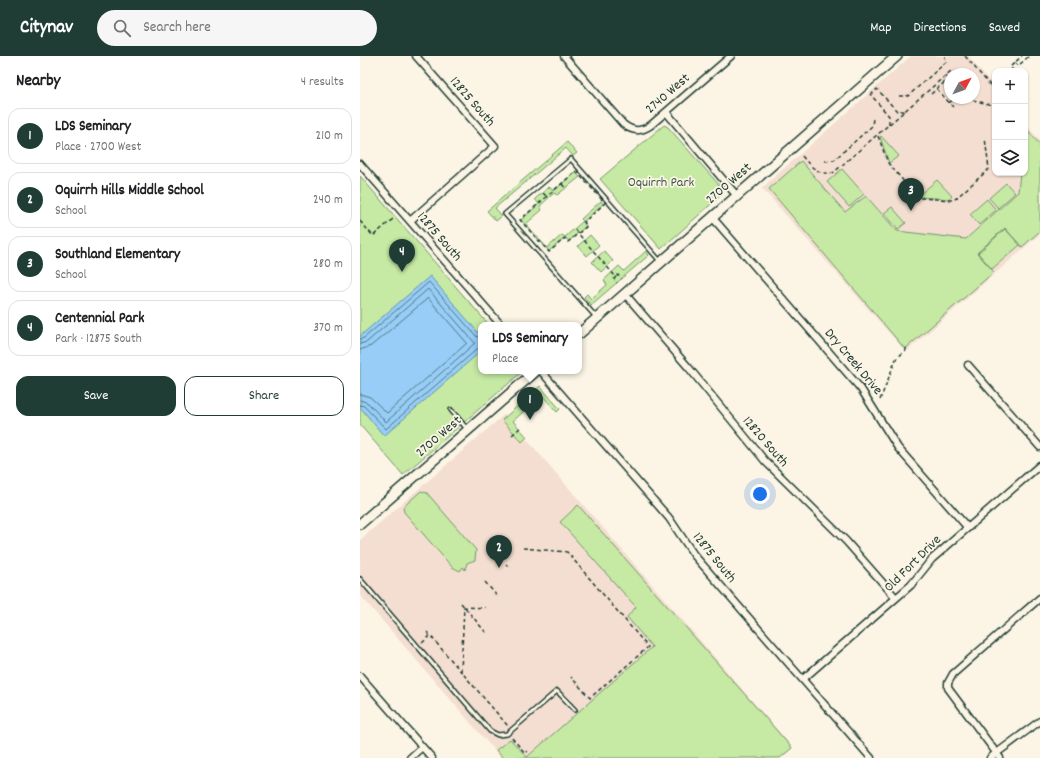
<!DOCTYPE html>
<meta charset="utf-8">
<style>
:root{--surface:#fff;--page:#f6f6f6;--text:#202124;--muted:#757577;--line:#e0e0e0;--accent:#1f3d34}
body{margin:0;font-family:Dekko,sans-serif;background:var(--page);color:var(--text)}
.controls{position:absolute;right:12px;top:12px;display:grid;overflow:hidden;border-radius:8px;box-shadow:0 1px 3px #0004}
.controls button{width:36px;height:36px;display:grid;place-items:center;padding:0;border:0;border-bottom:1px solid var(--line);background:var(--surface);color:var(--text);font:20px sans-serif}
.compass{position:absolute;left:584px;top:12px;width:36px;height:36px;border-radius:50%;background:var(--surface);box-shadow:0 1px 3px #0004;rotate:49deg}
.you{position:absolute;left:400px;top:438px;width:14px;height:14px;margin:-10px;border:3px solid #fff;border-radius:50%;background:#1a73e8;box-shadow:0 0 0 6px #1a73e833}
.badge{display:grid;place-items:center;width:26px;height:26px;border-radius:50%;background:var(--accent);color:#fff;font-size:13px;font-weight:700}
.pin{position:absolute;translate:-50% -33px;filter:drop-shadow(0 1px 2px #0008)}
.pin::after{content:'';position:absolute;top:21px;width:14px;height:12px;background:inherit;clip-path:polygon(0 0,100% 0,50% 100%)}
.popup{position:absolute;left:118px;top:266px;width:104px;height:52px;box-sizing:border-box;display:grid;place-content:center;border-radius:8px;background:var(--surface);filter:drop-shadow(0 1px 3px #0005);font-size:13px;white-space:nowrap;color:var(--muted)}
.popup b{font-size:15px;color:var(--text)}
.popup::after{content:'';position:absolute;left:50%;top:100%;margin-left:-8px;border:8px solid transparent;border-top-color:var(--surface)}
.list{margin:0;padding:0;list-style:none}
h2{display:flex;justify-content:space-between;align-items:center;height:52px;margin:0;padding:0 16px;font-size:17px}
h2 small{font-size:13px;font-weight:400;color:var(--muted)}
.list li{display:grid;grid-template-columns:26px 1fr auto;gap:12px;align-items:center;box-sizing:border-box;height:56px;margin:0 8px 8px;padding:0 8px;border:1px solid var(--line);border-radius:12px}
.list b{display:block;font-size:15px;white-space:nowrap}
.list p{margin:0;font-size:13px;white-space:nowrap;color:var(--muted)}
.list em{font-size:13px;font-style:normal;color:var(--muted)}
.actions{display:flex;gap:8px;padding:12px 16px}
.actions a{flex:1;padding:9px 0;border:1px solid var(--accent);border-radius:12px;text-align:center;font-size:14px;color:var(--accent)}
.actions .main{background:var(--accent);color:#fff}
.icon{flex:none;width:22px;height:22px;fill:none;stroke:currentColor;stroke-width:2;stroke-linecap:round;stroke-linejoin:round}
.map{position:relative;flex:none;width:680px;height:702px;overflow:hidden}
header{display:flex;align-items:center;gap:24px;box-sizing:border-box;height:56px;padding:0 20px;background:var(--accent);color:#fff}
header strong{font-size:19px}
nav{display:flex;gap:22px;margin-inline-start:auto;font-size:14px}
.search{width:280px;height:36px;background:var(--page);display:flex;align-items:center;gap:10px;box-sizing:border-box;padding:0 14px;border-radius:22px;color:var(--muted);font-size:15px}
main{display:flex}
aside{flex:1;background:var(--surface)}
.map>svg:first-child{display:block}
.built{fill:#f4ded1;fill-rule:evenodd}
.green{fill:#c6eaa4;stroke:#72946c}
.water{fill:#97cdf6;stroke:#6793a8}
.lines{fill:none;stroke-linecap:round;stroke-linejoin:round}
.shore{stroke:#4f7782;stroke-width:1}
.service-casing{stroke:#1f3d34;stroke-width:6}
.minor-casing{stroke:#1f3d34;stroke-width:9}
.secondary-casing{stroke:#1f3d34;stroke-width:12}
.path{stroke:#1f3d34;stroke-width:1.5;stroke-dasharray:4 3;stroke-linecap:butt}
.service{stroke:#fcf5e5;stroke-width:3}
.minor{stroke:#fcf5e5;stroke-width:6}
.secondary{stroke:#fcf5e5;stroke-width:9}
.labels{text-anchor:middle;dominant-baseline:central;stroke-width:3.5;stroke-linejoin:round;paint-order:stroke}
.street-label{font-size:14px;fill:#1f3d34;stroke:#fcf5e5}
.park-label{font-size:14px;fill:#385745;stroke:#fcf5e5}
</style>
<header>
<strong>Citynav</strong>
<div class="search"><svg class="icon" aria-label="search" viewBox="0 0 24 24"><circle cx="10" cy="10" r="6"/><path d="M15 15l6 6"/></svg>Search here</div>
<nav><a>Map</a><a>Directions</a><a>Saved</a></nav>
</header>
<main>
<aside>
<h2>Nearby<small>4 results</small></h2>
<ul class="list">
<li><span class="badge">1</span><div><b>LDS Seminary</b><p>Place · 2700 West</p></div><em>210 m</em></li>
<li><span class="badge">2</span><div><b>Oquirrh Hills Middle School</b><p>School</p></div><em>240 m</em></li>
<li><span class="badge">3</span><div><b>Southland Elementary</b><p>School</p></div><em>280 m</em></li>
<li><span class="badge">4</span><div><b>Centennial Park</b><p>Park · 12875 South</p></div><em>370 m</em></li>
</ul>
<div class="actions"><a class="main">Save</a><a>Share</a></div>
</aside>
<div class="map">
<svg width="680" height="702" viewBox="0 0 680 702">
<rect width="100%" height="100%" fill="#fcf5e5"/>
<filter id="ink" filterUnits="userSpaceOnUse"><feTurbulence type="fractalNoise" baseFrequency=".025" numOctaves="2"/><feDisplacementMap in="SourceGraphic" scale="8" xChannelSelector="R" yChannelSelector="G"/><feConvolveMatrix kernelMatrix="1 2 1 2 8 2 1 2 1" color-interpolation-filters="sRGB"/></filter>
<g filter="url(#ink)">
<!-- built -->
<path class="built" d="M 551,0 L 608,0 L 635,32 L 635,117 L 665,117 L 665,67 L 680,85 L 680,178 L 546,296 L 402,132 ZM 590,18 L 614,18 L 614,42 L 590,42 Z
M 145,358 L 433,692 L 421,702 L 141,702 L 0,539 L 0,484 Z"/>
<!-- green -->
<path class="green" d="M 304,69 L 308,71 L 361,131 L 358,142 L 301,193 L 240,123 Z
M 665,71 L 680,89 L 680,175 L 662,191 L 645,172 L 617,197 L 634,216 L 545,293 L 409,133 L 441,105 L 485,156 L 506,140 L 537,175 L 606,183 L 658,136 L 660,117 L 665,117 Z
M 521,80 L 539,100 L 529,107 L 520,81 Z
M 207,86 L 217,97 L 213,100 L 206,92 L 135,152 L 142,160 L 136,165 L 127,155 Z
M 482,113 L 504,138 L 489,151 L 467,126 Z
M 215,116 L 220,121 L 197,139 L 194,137 L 180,150 L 182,154 L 166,168 L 187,192 L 202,179 L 205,181 L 223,165 L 221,163 L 241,145 L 243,148 L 223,166 L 226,170 L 209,185 L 205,182 L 189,195 L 161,164 L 179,148 L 175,143 L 189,131 L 194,135 Z
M 0,120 L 129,269 L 121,269 L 121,315 L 163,315 L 43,419 L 0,369 Z
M 577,124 L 592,140 L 589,143 L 559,141 L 559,139 Z
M 646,127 L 655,137 L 638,152 L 629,142 Z
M 627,143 L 636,154 L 619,169 L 610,158 Z
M 532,151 L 546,167 L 538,173 L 524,157 Z
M 645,173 L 660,189 L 632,213 L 618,197 Z
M 230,179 L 239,189 L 227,200 L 218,190 Z
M 244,195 L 253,205 L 241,216 L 232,206 Z
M 286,195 L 289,199 L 231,249 L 224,241 L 227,238 L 231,243 L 247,229 L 244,224 L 259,210 L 264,215 Z
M 180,330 L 200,353 L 197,356 L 182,339 L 153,365 L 167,381 L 162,386 L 142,364 Z
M 61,435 L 67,437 L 116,494 L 115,504 L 107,507 L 105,514 L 103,511 L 100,515 L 92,511 L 44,456 L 43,451 Z
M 218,449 L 432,692 L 420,702 L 143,702 L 136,694 L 150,683 L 167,701 L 292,591 L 267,561 L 276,551 L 200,466 Z"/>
<!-- water -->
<path class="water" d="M 70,220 L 121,280 L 121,295 L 24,380 L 0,351 L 0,280 Z"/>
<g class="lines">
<!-- shore -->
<path class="shore" d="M 0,283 L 4,282 L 69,226 L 116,280 L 121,282
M 0,288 L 7,286 L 68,233 L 115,287 L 26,366 L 8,347 L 0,344
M 0,294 L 11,290 L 68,242 L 107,287 L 27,357 L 10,341 L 0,338
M 0,349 L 4,350 L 26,373 L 117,293 L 121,292"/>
<!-- service casing -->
<g class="service-casing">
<path id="service" d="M 236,261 L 145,158 L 211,103 L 300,205
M 91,354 L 107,373
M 0,523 L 130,675 L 138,679 L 147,678 L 197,635 L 215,654"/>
</g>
<!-- minor casing -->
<g class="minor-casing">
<path id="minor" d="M 204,0 L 263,68 C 273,76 281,76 291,69 L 371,0
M 306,56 L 377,140
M 0,108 L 141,269
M 352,161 L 501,333 L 538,392 L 608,472
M 50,165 L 135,90 L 56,0
M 265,238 L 329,312 L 405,405 L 486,485 L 536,542
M 608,309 L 680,391
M 181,315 L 309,462 L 334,499 L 511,702
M 0,620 L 72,702
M 443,623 L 551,529 L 572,503 L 680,409
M 50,702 L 62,691
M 630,702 L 680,665
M 640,702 L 588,632 L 588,627 L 593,618 L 680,542"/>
</g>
<!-- secondary casing -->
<g class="secondary-casing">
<path id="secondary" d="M 219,278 L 537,0
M 0,468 L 176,315"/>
</g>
<!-- path -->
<path class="path" d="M 605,0 L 635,35
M 655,7 L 658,10 L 669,0
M 654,15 L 650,11 L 662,0
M 585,20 L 590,25
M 577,33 L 593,51
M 571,38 L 586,25 L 590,30
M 539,40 L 548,40 L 586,6 L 585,0
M 606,42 L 635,50
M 589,47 L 595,42
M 529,68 L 529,60 L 511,39 L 517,33 L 537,55 L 545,55
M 518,80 L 528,107 L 558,142 L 594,144 L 629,113 L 625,82
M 442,100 C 451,111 458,119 473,117 L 592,14
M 465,105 L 474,104 L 512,70 L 513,62
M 216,115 L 245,147 L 224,166 L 227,170 L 208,186 L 205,182 L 189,196 L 160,164 Z
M 202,128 L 206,133
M 183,137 L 188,142
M 0,165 L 13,180 L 34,162
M 215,174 L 256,221 L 258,219 L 262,223
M 256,221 L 254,223 L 257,227
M 520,344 L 536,303 L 546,294 L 546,290
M 152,379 L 160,372
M 163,492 L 207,496 L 288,591 L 230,642 L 211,621
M 146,508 L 148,510
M 125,526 L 137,540
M 101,547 L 128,579
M 67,576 L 148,670
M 62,587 L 70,580
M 101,615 L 104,551 L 125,552
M 152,682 L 165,697 L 167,695"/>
<!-- service -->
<use href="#service" class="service"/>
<!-- minor -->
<use href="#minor" class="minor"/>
<!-- secondary -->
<use href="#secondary" class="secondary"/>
</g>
</g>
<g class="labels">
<!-- street labels -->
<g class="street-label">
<text transform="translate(308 38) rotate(-41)">2740 West</text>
<text transform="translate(112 46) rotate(49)">12825 South</text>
<text transform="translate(369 128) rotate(-41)">2700 West</text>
<text transform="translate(79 181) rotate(49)">12875 South</text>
<text transform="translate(493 306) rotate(50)">Dry Creek Drive</text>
<text transform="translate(79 381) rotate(-41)">2700 West</text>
<text transform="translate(405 386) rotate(49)">12820 South</text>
<text transform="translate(354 502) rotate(51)">12875 South</text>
<text transform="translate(553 508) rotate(-45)">Old Fort Drive</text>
</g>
<!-- park labels -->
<g class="park-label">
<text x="301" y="127">Oquirrh Park</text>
</g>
</g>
</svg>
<div class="controls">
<button>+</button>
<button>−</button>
<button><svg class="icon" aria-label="layers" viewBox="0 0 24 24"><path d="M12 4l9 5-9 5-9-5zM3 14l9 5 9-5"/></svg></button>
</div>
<svg class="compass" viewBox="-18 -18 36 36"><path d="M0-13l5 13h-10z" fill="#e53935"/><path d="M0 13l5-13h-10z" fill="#757577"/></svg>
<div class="you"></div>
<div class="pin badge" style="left:170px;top:364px">1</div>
<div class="popup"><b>LDS Seminary</b>Place</div>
<div class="pin badge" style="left:139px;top:512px">2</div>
<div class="pin badge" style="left:551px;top:155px">3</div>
<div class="pin badge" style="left:42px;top:216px">4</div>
</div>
</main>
